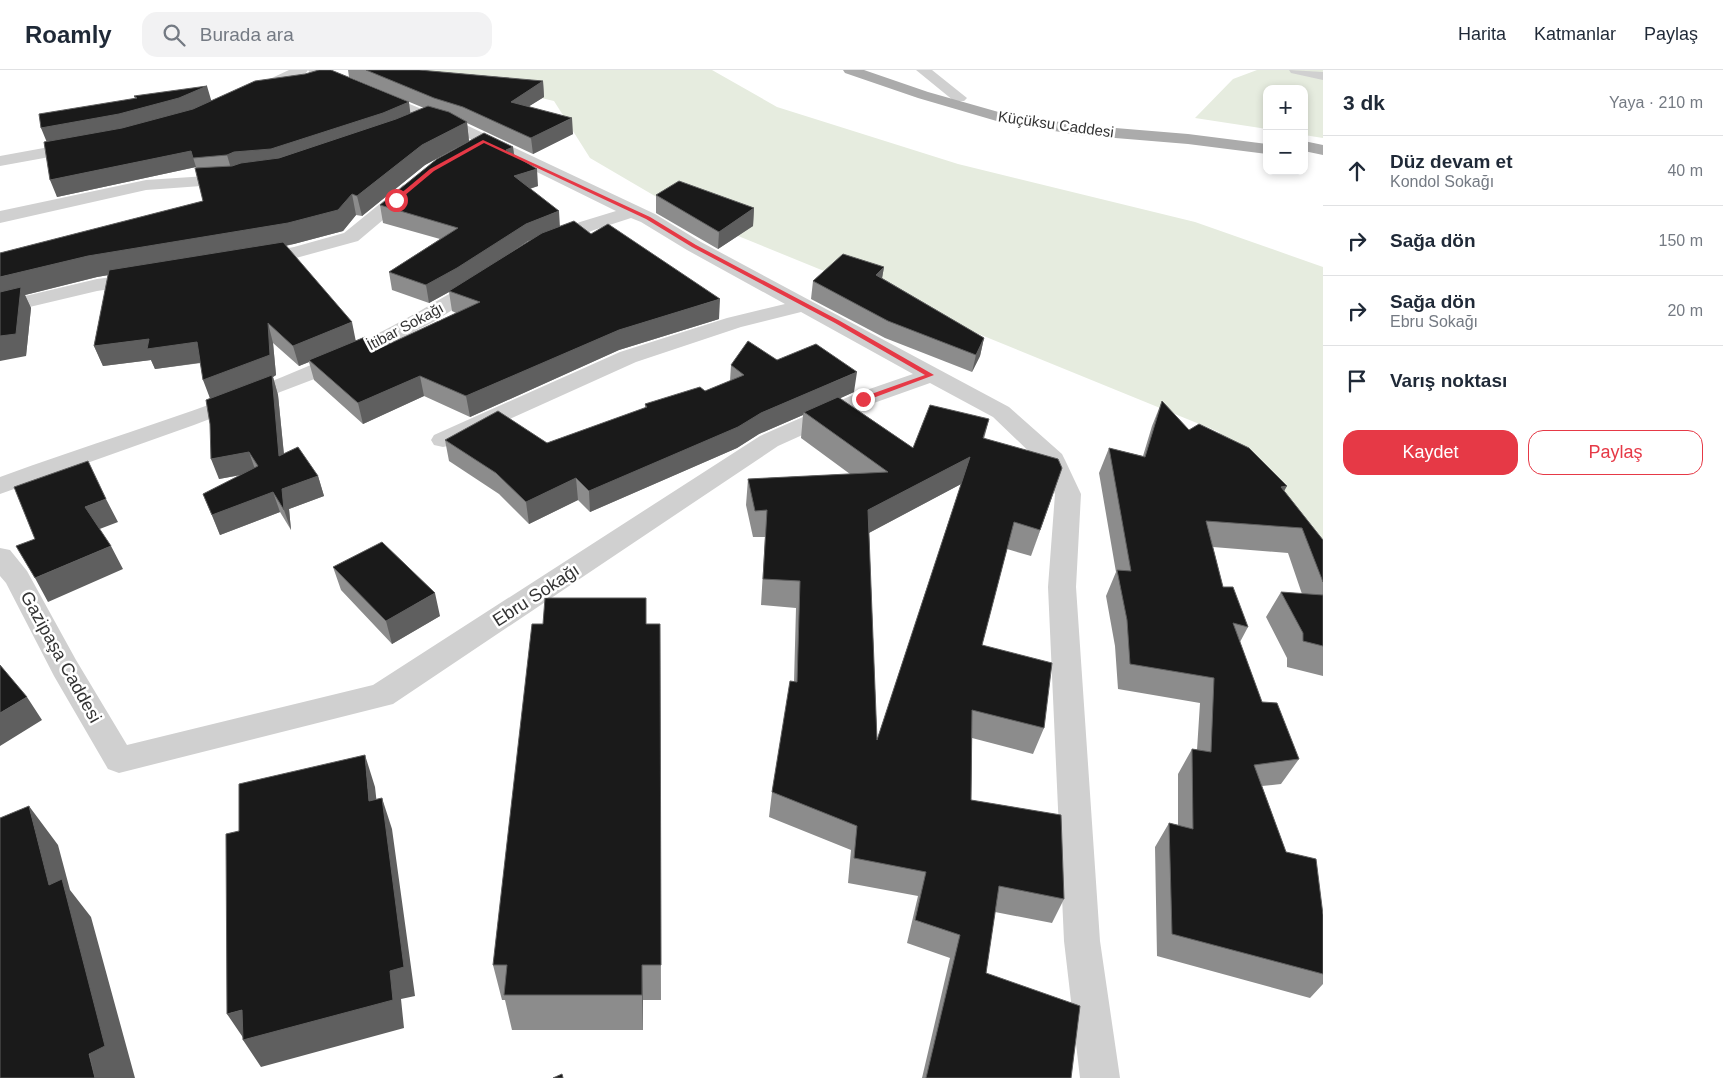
<!DOCTYPE html>
<html lang="tr">
<meta charset="utf-8">
<style>
:root{--surface:#fff;--page:#f2f2f3;--text:#1f2937;--muted:#747a83;--line:#e0e1e3;--accent:#e63946}
body{margin:0;font-family:Arial,sans-serif;background:var(--page);color:var(--text)}
.controls{position:absolute;right:15px;top:15px;display:grid;overflow:hidden;border-radius:10px;box-shadow:0 2px 8px #0003}
.controls button{width:45px;height:45px;display:grid;place-items:center;padding:0;border:0;border-bottom:1px solid var(--line);background:var(--surface);color:var(--text);font:25px sans-serif}
.stop{position:absolute;width:15px;height:15px;margin:-11px;border:4px solid #e63946;border-radius:50%;background:#fff}
.stop.end{background:#e63946;border-color:#fff;box-shadow:0 1px 5px #0008}
.list{margin:0;padding:0;list-style:none}
h2{display:flex;justify-content:space-between;align-items:center;height:65px;margin:0;padding:0 20px;font-size:21px}
h2 small{font-size:16px;font-weight:400;color:var(--muted)}
.list li{display:grid;grid-template-columns:32px 1fr auto;gap:15px;align-items:center;box-sizing:border-box;height:70px;padding:0 20px;border-top:1px solid var(--line)}
.list b{display:block;font-size:19px;white-space:nowrap}
.list p{margin:0;font-size:16px;white-space:nowrap;color:var(--muted)}
.list em{font-size:16px;font-style:normal;color:var(--muted)}
.actions{display:flex;gap:10px;padding:15px 20px}
.actions a{flex:1;padding:11px 0;border:1px solid var(--accent);border-radius:15px;text-align:center;font-size:18px;color:var(--accent)}
.actions .main{background:var(--accent);color:#fff}
.icon{flex:none;width:28px;height:28px;fill:none;stroke:currentColor;stroke-width:2;stroke-linecap:round;stroke-linejoin:round}
.map{position:relative;flex:none;width:1323px;height:1008px;overflow:hidden}
header{display:flex;align-items:center;gap:30px;box-sizing:border-box;height:70px;padding:0 25px;background:var(--surface);border-bottom:1px solid var(--line)}
header strong{font-size:24px}
nav{display:flex;gap:28px;margin-inline-start:auto;font-size:18px}
.search{width:350px;height:45px;background:var(--page);display:flex;align-items:center;gap:12px;box-sizing:border-box;padding:0 18px;border-radius:15px;color:var(--muted);font-size:19px}
main{display:flex}
aside{flex:1;background:var(--surface)}
.map>svg:first-child{display:block}
.green{fill:#e6ecdf}
.lines{fill:none;stroke-linecap:round;stroke-linejoin:round}
.street{fill:#d0d0d0;fill-rule:evenodd}
.primary{fill:#ababab;fill-rule:evenodd}
.wall{fill:#8c8c8c;fill-rule:evenodd}
.shaded-wall{fill:#5f5f5f}
.building{fill:#1a1a1a;stroke:#5f5f5f;fill-rule:evenodd}
.route{fill:#e63946}
.labels{text-anchor:middle;dominant-baseline:central;stroke-width:5;stroke-linejoin:round;paint-order:stroke}
.far-street-label{font-size:15px;fill:#333;stroke:#fff}
.street-label{font-size:18px;fill:#333;stroke:#fff}
</style>
<header>
<strong>Roamly</strong>
<div class="search"><svg class="icon" aria-label="search" viewBox="0 0 24 24"><circle cx="10" cy="10" r="6"/><path d="M15 15l6 6"/></svg>Burada ara</div>
<nav><a>Harita</a><a>Katmanlar</a><a>Paylaş</a></nav>
</header>
<main>
<div class="map">
<svg width="1323" height="1008" viewBox="0 0 1323 1008">
<rect width="100%" height="100%" fill="#fff"/>
<!-- green -->
<path class="green" d="M 401,0 L 712,0 L 777,37 L 958,94 L 1195,152 L 1323,197 L 1323,534 L 1219,362 L 689,146 L 590,88 L 554,31 L 469,11 Z
M 1257,0 L 1323,0 L 1323,68 L 1304,65 L 1304,19 L 1267,19 L 1267,59 L 1195,48 L 1233,9 Z"/>
<g class="lines">
<!-- street -->
<path class="street" d="M 289,0 L 328,0 L 436,45 L 464,54 L 655,144 L 701,172 L 1009,337 L 1062,384 L 1065,390 L 1081,424 L 1076,517 L 1100,871 L 1120,1008 L 1080,1008 L 1064,871 L 1048,517 L 1055,424 L 1042,394 L 993,347 L 930,313 L 871,334 L 778,376 L 393,634 L 119,703 L 108,699 L 54,606 L 6,513 L 0,506 L 0,478 L 10,480 L 27,501 L 76,590 L 127,675 L 373,615 L 760,366 L 855,324 L 913,304 L 801,242 L 741,257 L 636,292 L 452,375 L 443,377 L 434,375 L 431,370 L 434,365 L 620,282 L 727,248 L 785,234 L 687,180 L 641,152 L 631,148 L 594,160 L 554,176 L 547,178 L 540,176 L 537,172 L 540,168 L 580,152 L 616,141 L 452,60 L 424,51 L 310,3 L 308,0 L 306,3 L 254,27 L 244,27 L 241,24 L 244,21 Z
M 916,0 L 932,0 L 967,28 L 964,31 L 954,31 Z
M 1289,0 L 1323,2 L 1323,10 L 1291,3 Z
M 82,71 L 88,72 L 90,76 L 88,80 L 0,96 L 0,86 Z
M 237,104 L 243,105 L 246,109 L 243,113 L 146,120 L 0,153 L 0,141 L 146,110 Z
M 409,114 L 415,115 L 418,119 L 415,123 L 358,171 L 296,188 L 254,196 L 247,194 L 244,190 L 247,186 L 294,177 L 344,163 L 403,115 Z
M 143,203 L 150,205 L 153,209 L 150,213 L 97,221 L 0,244 L 0,232 L 97,209 Z
M 483,206 L 490,208 L 493,212 L 490,216 L 435,251 L 377,281 L 317,308 L 194,355 L 0,424 L 0,407 C 121,363 247,328 363,271 C 402,252 439,230 476,208 Z"/>
<!-- primary -->
<path class="primary" d="M 843,0 L 864,0 L 928,22 L 1002,43 L 1079,55 L 1188,64 L 1267,74 L 1267,84 L 1188,74 L 1079,65 L 1000,52 L 918,28 L 845,3 Z
M 1304,71 L 1323,75 L 1323,85 L 1304,81 Z"/>
</g>
<!-- wall -->
<path class="wall" d="M 348,0 L 419,0 L 543,11 L 544,27 L 529,36 L 573,64 L 533,84 L 467,53 L 469,71 L 513,77 L 514,85 L 538,116 L 530,119 L 560,156 L 591,164 L 719,249 L 619,280 L 470,347 L 424,326 L 363,354 L 314,310 L 309,292 L 299,296 L 273,273 L 276,305 L 273,307 L 278,325 L 284,384 L 318,406 L 324,426 L 289,439 L 291,460 L 280,442 L 220,465 L 203,424 L 241,405 L 219,409 L 210,328 L 201,293 L 155,299 L 151,290 L 103,296 L 94,276 L 108,205 L 97,207 L 25,225 L 31,238 L 26,286 L 0,183 L 203,131 L 196,97 L 57,127 L 47,72 L 135,29 L 134,26 L 411,43 L 424,38 L 349,7 ZM 458,77 L 380,135 L 383,153 L 440,169 L 389,202 L 392,220 L 429,233 L 449,222 L 452,241 L 456,243 L 376,280 L 356,271 L 286,176 L 343,161 L 356,145 L 362,146 L 425,95 ZM 532,170 L 506,186 L 528,171 Z
M 656,125 L 754,138 L 753,156 L 718,179 L 656,143 Z
M 884,197 L 882,208 L 984,268 L 980,286 L 972,302 L 885,268 L 811,229 L 813,211 Z
M 777,290 L 854,322 L 840,328 L 913,378 L 989,349 L 984,369 L 1062,398 L 1031,486 L 1007,479 L 982,575 L 1044,658 L 1033,684 L 972,668 L 971,730 L 1064,829 L 1052,853 L 995,842 L 986,903 L 1071,1008 L 922,1008 L 950,888 L 907,873 L 918,826 L 848,813 L 851,780 L 769,747 L 772,722 L 794,612 L 796,538 L 761,535 L 765,467 L 753,467 L 746,435 L 748,409 L 850,404 L 801,368 L 803,345 L 759,364 L 737,378 L 590,442 L 578,430 L 529,454 L 499,424 L 449,391 L 445,370 L 547,373 L 645,338 L 645,334 L 705,321 L 730,311 L 731,295 ZM 961,414 L 877,670 L 869,463 Z
M 1162,331 L 1189,360 L 1284,421 L 1323,470 L 1323,606 L 1287,597 L 1287,588 L 1266,547 L 1281,522 L 1302,524 L 1288,483 L 1213,477 L 1223,517 L 1248,557 L 1240,572 L 1262,632 L 1299,689 L 1281,714 L 1262,716 L 1286,782 L 1323,845 L 1323,914 L 1310,928 L 1157,886 L 1155,777 L 1169,753 L 1178,755 L 1178,704 L 1192,679 L 1197,680 L 1200,633 L 1118,619 L 1115,576 L 1106,526 L 1116,502 L 1099,403 L 1109,378 L 1143,386 L 1152,356 Z
M 333,497 L 440,546 L 392,574 L 341,520 Z
M 647,554 L 660,554 L 661,930 L 643,930 L 643,960 L 512,960 L 505,930 L 502,930 L 493,895 Z"/>
<!-- shaded-wall -->
<path class="shaded-wall" d="M 543,11 L 544,27 L 512,47 L 511,32 Z
M 207,16 L 212,33 L 184,45 L 48,75 L 41,58 Z
M 409,32 L 411,48 L 232,102 L 227,85 L 234,82 Z
M 572,48 L 573,64 L 533,84 L 531,68 Z
M 467,52 L 469,71 L 425,95 L 362,146 L 357,126 L 422,75 Z
M 513,77 L 515,93 L 506,80 Z
M 191,81 L 196,97 L 57,127 L 50,110 Z
M 537,99 L 538,116 L 516,123 L 514,106 Z
M 352,124 L 356,145 L 343,161 L 294,174 L 97,207 L 25,225 L 31,238 L 26,286 L 0,291 L 0,207 L 88,186 Z
M 754,138 L 753,156 L 718,179 L 719,162 Z
M 559,141 L 560,158 L 528,171 L 460,216 L 429,233 L 426,215 L 526,154 Z
M 884,197 L 881,214 L 876,205 Z
M 720,229 L 719,249 L 619,280 L 470,347 L 466,326 L 619,260 Z
M 352,252 L 356,272 L 309,290 L 309,292 L 299,296 L 293,276 Z
M 268,253 L 273,273 L 276,305 L 273,307 L 278,325 L 286,406 L 211,331 L 203,310 Z
M 984,268 L 980,286 L 972,302 L 976,285 Z
M 149,269 L 197,272 L 205,292 L 155,299 L 151,290 L 103,296 L 94,276 Z
M 857,302 L 854,322 L 806,344 L 804,342 L 803,345 L 759,364 L 737,378 L 590,442 L 589,421 L 761,343 Z
M 420,306 L 424,326 L 363,354 L 358,333 Z
M 249,382 L 256,402 L 219,409 L 211,389 Z
M 970,387 L 963,413 L 863,466 L 868,440 Z
M 1062,398 L 1053,424 L 1031,486 L 1040,460 Z
M 318,406 L 324,426 L 289,439 L 291,460 L 284,440 L 282,419 Z
M 576,408 L 578,430 L 529,454 L 526,432 Z
M 1287,416 L 1273,441 L 1281,417 Z
M 273,422 L 280,442 L 220,465 L 212,445 Z
M 106,429 L 118,452 L 97,460 L 85,437 Z
M 111,476 L 123,499 L 48,532 L 35,508 Z
M 435,523 L 440,546 L 392,574 L 386,551 Z
M 27,627 L 42,650 L 0,676 L 0,643 Z
M 365,685 L 375,717 L 380,762 L 369,731 Z
M 382,728 L 392,759 L 415,926 L 401,929 L 404,958 L 261,997 L 243,970 L 244,969 L 227,944 L 390,901 Z
M 29,736 L 58,775 L 70,820 L 91,847 L 135,1008 L 95,1008 Z
M 642,895 L 643,930 L 643,960 L 642,925 Z"/>
<!-- building -->
<path class="building" d="M 319,0 L 331,0 L 409,32 L 383,43 L 271,79 L 234,82 L 227,85 L 193,88 L 191,81 L 50,110 L 44,72 L 122,58 L 193,39 L 255,11 L 305,4 Z
M 366,0 L 419,0 L 543,11 L 511,32 L 572,48 L 531,68 L 463,37 L 434,28 Z
M 207,16 L 179,28 L 119,44 L 41,58 L 39,44 L 137,28 L 134,26 Z
M 428,36 L 449,42 L 467,52 L 422,75 L 357,126 L 352,124 L 338,140 L 288,153 L 88,186 L 0,207 L 0,183 L 203,131 L 195,98 L 232,96 L 241,93 L 279,88 L 396,49 Z
M 484,63 L 513,77 L 506,80 L 537,99 L 514,106 L 559,141 L 526,154 L 457,198 L 426,215 L 389,202 L 458,158 L 380,135 L 437,89 Z
M 679,111 L 754,138 L 719,162 L 656,125 Z
M 574,151 L 591,164 L 608,154 L 720,229 L 619,260 L 466,326 L 420,306 L 358,333 L 309,290 L 365,267 L 376,280 L 480,232 L 449,221 L 542,163 Z
M 283,172 L 352,252 L 293,276 L 268,253 L 270,285 L 203,310 L 197,272 L 147,279 L 149,269 L 94,276 L 109,200 Z
M 843,184 L 884,197 L 876,205 L 984,268 L 976,285 L 888,251 L 813,211 Z
M 21,217 L 16,264 L 0,266 L 0,222 Z
M 748,271 L 777,290 L 816,274 L 857,302 L 761,343 L 738,357 L 589,421 L 576,408 L 526,432 L 496,403 L 445,370 L 498,341 L 547,373 L 647,337 L 645,334 L 700,317 L 705,321 L 744,305 L 731,295 Z
M 272,305 L 279,386 L 298,377 L 318,406 L 282,419 L 284,440 L 273,422 L 212,445 L 203,424 L 258,396 L 249,382 L 211,389 L 210,354 L 206,330 Z
M 838,327 L 913,378 L 930,335 L 989,349 L 983,368 L 1058,389 L 1062,398 L 1040,460 L 1014,452 L 982,575 L 1052,593 L 1044,658 L 972,640 L 971,730 L 1061,745 L 1064,829 L 999,816 L 986,903 L 1080,936 L 1071,1008 L 926,1008 L 960,865 L 915,850 L 926,802 L 854,788 L 857,756 L 772,722 L 790,611 L 797,612 L 800,511 L 763,509 L 767,440 L 755,441 L 748,409 L 888,402 L 804,342 ZM 970,387 L 877,670 L 868,440 Z
M 1162,331 L 1189,360 L 1199,354 L 1249,378 L 1287,416 L 1281,417 L 1323,470 L 1323,512 L 1302,458 L 1206,451 L 1223,517 L 1233,517 L 1248,557 L 1233,553 L 1262,632 L 1277,633 L 1299,689 L 1254,695 L 1286,782 L 1316,789 L 1323,845 L 1323,904 L 1172,864 L 1169,753 L 1193,759 L 1192,679 L 1211,682 L 1214,608 L 1130,594 L 1127,550 L 1117,500 L 1131,501 L 1109,378 L 1145,387 Z
M 88,391 L 106,429 L 85,437 L 111,476 L 35,508 L 16,476 L 35,469 L 14,417 Z
M 382,472 L 435,523 L 386,551 L 333,497 Z
M 1281,522 L 1323,525 L 1323,576 L 1303,571 L 1303,563 Z
M 545,528 L 646,528 L 646,554 L 660,554 L 661,895 L 642,895 L 642,925 L 504,925 L 507,895 L 493,895 L 532,554 L 543,554 Z
M 0,595 L 27,627 L 0,643 Z
M 365,685 L 369,731 L 382,728 L 404,897 L 390,901 L 393,930 L 243,970 L 242,940 L 227,944 L 226,764 L 239,761 L 239,714 Z
M 29,736 L 49,815 L 62,809 L 105,976 L 89,984 L 95,1008 L 0,1008 L 0,748 Z
M 562,1004 L 563,1008 L 553,1008 Z"/>
<!-- route -->
<path class="route" d="M 483,70 L 650,147 L 696,175 L 840,251 L 934,305 L 865,331 L 860,331 L 860,328 L 925,305 L 835,253 L 692,177 L 646,149 L 484,73 L 434,101 L 398,131 L 393,130 L 430,99 Z"/>
<g class="labels">
<!-- far-street labels -->
<g class="far-street-label">
<text transform="translate(1056 54) rotate(8)">Küçüksu Caddesi</text>
<text transform="translate(405 256) rotate(-28)">İtibar Sokağı</text>
</g>
<!-- street labels -->
<g class="street-label">
<text transform="translate(536 525) rotate(-33)">Ebru Sokağı</text>
<text transform="translate(61 587) rotate(61)">Gazipaşa Caddesi</text>
</g>
</g>
</svg>
<div class="controls">
<button>+</button>
<button>−</button>
</div>
<div class="stop" style="left:396px;top:130px"></div>
<div class="stop end" style="left:863px;top:329px"></div>
</div>
<aside>
<h2>3 dk<small>Yaya · 210 m</small></h2>
<ul class="list">
<li><svg class="icon" aria-label="ahead" viewBox="0 0 24 24"><path d="M12 20V5M6 11l6-6 6 6"/></svg><div><b>Düz devam et</b><p>Kondol Sokağı</p></div><em>40 m</em></li>
<li><svg class="icon" aria-label="right" viewBox="0 0 24 24"><path d="M7 20v-9h11M14 6l5 5-5 5"/></svg><div><b>Sağa dön</b></div><em>150 m</em></li>
<li><svg class="icon" aria-label="right" viewBox="0 0 24 24"><path d="M7 20v-9h11M14 6l5 5-5 5"/></svg><div><b>Sağa dön</b><p>Ebru Sokağı</p></div><em>20 m</em></li>
<li><svg class="icon" aria-label="arrive" viewBox="0 0 24 24"><path d="M6 21V4h12l-3 4 3 4H6"/></svg><div><b>Varış noktası</b></div></li>
</ul>
<div class="actions"><a class="main">Kaydet</a><a>Paylaş</a></div>
</aside>
</main>
